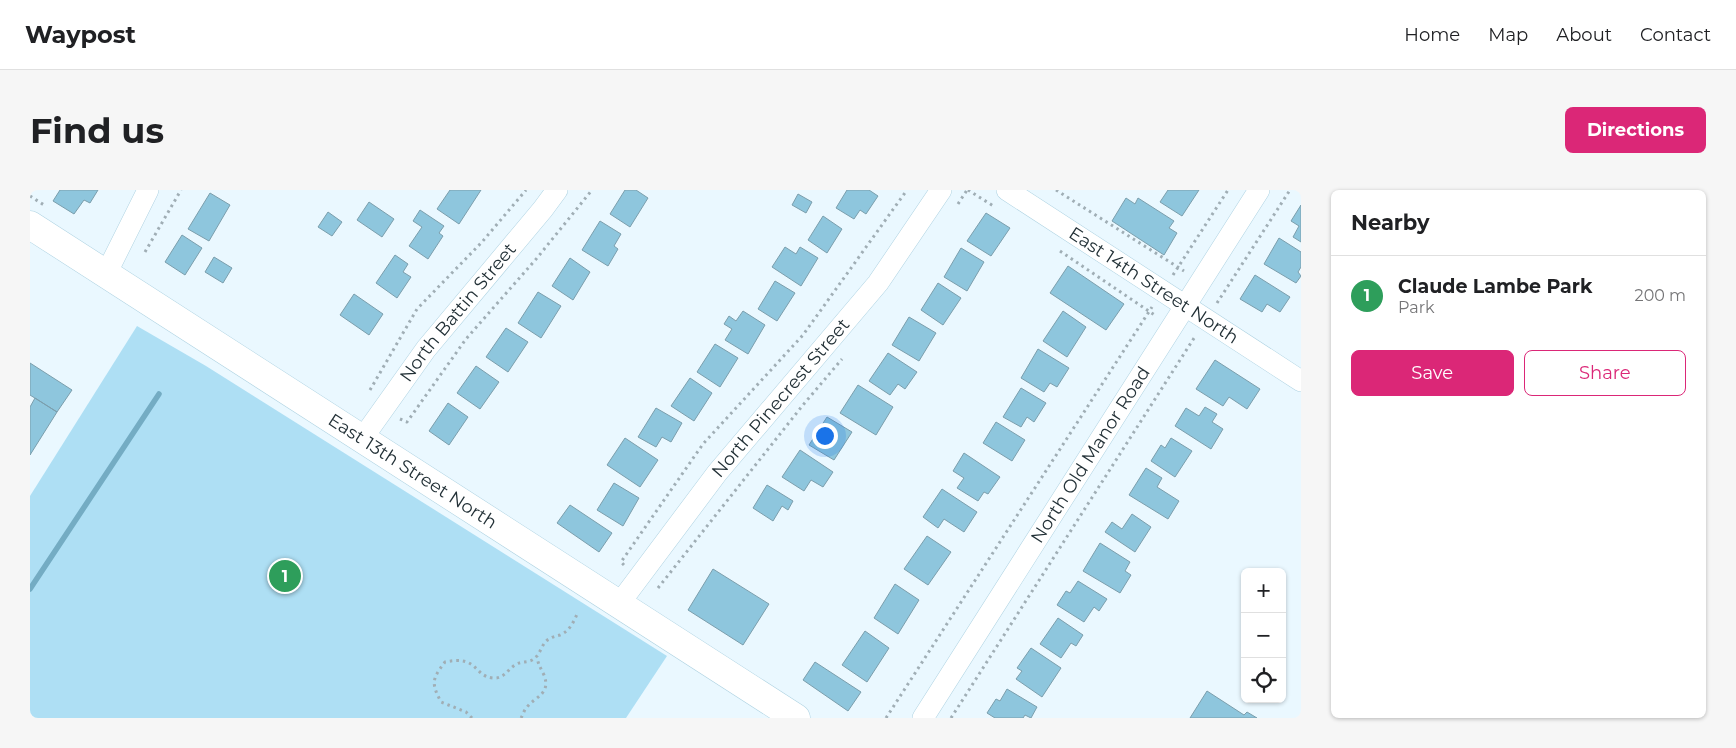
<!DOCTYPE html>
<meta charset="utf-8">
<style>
:root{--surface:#fff;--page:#f6f6f6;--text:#202124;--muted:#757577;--line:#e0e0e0;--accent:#db2777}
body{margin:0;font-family:Montserrat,sans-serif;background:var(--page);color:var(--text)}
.controls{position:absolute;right:15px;bottom:15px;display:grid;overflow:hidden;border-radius:8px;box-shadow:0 1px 4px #0004}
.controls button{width:45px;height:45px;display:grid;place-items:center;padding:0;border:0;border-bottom:1px solid var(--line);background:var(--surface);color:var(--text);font:25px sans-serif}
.you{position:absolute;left:794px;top:245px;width:18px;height:18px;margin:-12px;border:4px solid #fff;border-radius:50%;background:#1a73e8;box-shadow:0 0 0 8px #1a73e833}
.badge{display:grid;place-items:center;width:32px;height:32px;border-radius:50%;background:var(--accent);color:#fff;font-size:16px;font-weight:700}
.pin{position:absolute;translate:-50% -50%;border:2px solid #fff;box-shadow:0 1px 5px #0006}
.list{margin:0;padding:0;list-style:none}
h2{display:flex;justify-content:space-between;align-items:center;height:65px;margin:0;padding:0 20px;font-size:21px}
h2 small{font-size:16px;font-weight:400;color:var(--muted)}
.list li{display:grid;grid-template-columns:32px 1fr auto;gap:15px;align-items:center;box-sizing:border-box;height:80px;padding:0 20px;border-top:1px solid var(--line)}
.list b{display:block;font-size:19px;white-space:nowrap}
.list p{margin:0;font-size:16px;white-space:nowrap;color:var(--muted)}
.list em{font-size:16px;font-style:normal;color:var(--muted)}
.actions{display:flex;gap:10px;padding:15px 20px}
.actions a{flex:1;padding:11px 0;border:1px solid var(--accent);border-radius:8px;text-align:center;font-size:18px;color:var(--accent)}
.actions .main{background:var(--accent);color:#fff}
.icon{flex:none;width:28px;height:28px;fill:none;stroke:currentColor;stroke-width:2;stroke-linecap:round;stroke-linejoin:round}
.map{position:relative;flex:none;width:1271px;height:528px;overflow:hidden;border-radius:8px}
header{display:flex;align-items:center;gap:30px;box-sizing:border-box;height:70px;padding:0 25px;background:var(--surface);border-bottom:1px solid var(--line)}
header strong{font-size:24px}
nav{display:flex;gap:28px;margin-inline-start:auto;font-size:18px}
.intro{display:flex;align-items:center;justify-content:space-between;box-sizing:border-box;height:120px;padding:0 30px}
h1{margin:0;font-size:35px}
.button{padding:12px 22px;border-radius:8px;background:var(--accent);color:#fff;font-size:18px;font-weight:700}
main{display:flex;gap:30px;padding:0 30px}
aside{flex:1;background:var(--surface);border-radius:8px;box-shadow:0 1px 4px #0004}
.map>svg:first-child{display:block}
.green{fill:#aedff4}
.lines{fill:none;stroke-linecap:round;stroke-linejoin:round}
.stream{stroke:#74acc3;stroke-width:5.5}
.building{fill:#8ec6dd;stroke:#7b9eac}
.minor-casing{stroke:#afd3e2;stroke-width:22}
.secondary-casing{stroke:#afd3e2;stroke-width:29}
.path{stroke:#a0aeb5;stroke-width:3;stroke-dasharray:2.5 4;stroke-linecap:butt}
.minor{stroke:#fff;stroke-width:21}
.secondary{stroke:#fff;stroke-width:28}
.labels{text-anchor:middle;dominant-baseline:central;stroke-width:4.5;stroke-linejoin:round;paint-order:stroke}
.street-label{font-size:18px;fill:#233137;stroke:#fff}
</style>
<header>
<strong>Waypost</strong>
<nav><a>Home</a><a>Map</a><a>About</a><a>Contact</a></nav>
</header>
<div class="intro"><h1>Find us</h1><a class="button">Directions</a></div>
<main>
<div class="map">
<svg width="1271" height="528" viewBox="0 0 1271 528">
<rect width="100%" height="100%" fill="#eaf8ff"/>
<!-- green -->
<path class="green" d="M 107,136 L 176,176 L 637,466 L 596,528 L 0,528 L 0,306 Z"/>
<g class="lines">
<!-- stream -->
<path class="stream" d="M 0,399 L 129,204"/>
</g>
<!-- building -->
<path class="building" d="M 30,0 L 68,0 L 60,13 L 54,10 L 44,24 L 23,11 Z
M 420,0 L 451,0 L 429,34 L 407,19 Z
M 595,0 L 606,0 L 618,8 L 600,37 L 580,24 Z
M 817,0 L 839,0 L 848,6 L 836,24 L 830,20 L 824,29 L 806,18 Z
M 1138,0 L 1169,0 L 1152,26 L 1130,12 Z
M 180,3 L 200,15 L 179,51 L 158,39 Z
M 768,4 L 782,12 L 776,23 L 762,15 Z
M 1096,8 L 1105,14 L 1108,8 L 1144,31 L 1139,38 L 1147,43 L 1134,65 L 1082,31 Z
M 339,12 L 364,29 L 352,47 L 327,30 Z
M 1271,15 L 1271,52 L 1263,47 L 1269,36 L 1261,31 Z
M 390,20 L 414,36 L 409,43 L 413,46 L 398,69 L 379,56 L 392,37 L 383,31 Z
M 298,22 L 312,32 L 302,46 L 288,37 Z
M 956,23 L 980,38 L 961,66 L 937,51 Z
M 793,26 L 812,39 L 797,63 L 778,50 Z
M 570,31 L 591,44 L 584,56 L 588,59 L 578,76 L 552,60 Z
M 152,45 L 172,58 L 155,85 L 135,72 Z
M 1249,48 L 1271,62 L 1271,77 L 1268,82 L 1271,86 L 1266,93 L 1234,74 Z
M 755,57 L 766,64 L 770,57 L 788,68 L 771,96 L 742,77 Z
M 931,58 L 954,72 L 937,101 L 914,87 Z
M 365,65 L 378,74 L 373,82 L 381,87 L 367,108 L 346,93 Z
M 184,67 L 202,78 L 193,93 L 175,82 Z
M 540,68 L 560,82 L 543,110 L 522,96 Z
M 1038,76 L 1094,114 L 1076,140 L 1020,103 Z
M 1225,85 L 1260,107 L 1250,122 L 1237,114 L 1232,122 L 1210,109 Z
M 745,91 L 765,103 L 747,131 L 728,119 Z
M 908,93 L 931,108 L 913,135 L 891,120 Z
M 508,102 L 531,116 L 511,148 L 488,133 Z
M 324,104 L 353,124 L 339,145 L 310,125 Z
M 713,121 L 735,135 L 718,164 L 695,150 L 702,139 L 694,134 L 699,126 L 706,131 Z
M 1033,121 L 1056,137 L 1037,167 L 1013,151 Z
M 879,127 L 906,143 L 889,171 L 862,155 Z
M 476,138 L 498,152 L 478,182 L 456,167 Z
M 685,154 L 708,168 L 690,197 L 667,182 Z
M 1008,159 L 1039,178 L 1027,197 L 1020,193 L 1014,202 L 991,188 Z
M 858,163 L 887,182 L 875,199 L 868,194 L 860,205 L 839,191 Z
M 1185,170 L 1230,199 L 1217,219 L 1199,207 L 1193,216 L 1166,199 Z
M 0,173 L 42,200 L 27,222 L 0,205 Z
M 446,176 L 469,192 L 450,219 L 427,203 Z
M 660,188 L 682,203 L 664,231 L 641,216 Z
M 828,195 L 863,217 L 846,245 L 810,223 Z
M 991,198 L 1016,213 L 1004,232 L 997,227 L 991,237 L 973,227 Z
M 5,208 L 27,222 L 0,265 L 0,217 Z
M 418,213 L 438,227 L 419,255 L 399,241 Z
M 1175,217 L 1187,224 L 1182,232 L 1193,239 L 1181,259 L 1145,236 L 1156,218 L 1169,226 Z
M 626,218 L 652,233 L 641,252 L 632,247 L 626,257 L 608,247 Z
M 797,227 L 822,242 L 804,270 L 779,255 Z
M 966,232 L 995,250 L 982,271 L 953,253 Z
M 595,248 L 628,270 L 610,297 L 577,275 Z
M 1141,248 L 1162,261 L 1145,287 L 1121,271 L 1131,255 L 1135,258 Z
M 770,260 L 803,282 L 793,297 L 781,290 L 774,301 L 752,287 Z
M 934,263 L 970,287 L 958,304 L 954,302 L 948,311 L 927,298 L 934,288 L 923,281 Z
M 1116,278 L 1132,288 L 1127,297 L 1149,311 L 1138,329 L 1099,305 Z
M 584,293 L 609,308 L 593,336 L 567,320 Z
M 737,295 L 763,311 L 758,320 L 752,316 L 743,331 L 723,318 Z
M 912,299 L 947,322 L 934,342 L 914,329 L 908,338 L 893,327 Z
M 540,315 L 582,343 L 569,362 L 527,333 Z
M 1102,324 L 1121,337 L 1105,362 L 1075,342 L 1082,332 L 1092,339 Z
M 897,346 L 921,362 L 898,395 L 874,379 Z
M 1070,353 L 1100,372 L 1095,381 L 1101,385 L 1090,403 L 1053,381 Z
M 683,379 L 739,414 L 713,455 L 658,420 Z
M 1048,391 L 1077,409 L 1069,421 L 1064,417 L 1054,432 L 1027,415 L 1036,401 L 1040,403 Z
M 865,394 L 889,410 L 868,444 L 844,428 Z
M 1028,428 L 1053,445 L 1046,456 L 1041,453 L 1031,468 L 1010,454 Z
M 835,441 L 859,458 L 837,492 L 812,475 Z
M 1001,458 L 1031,478 L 1012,507 L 986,489 L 992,481 L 987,478 Z
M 785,472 L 831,502 L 818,521 L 773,490 Z
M 977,499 L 1007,517 L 1001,528 L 995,525 L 993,528 L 965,528 L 957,523 L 966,509 L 970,511 Z
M 1177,501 L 1214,525 L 1217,522 L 1227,528 L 1160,528 Z"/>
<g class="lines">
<!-- minor casing -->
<g class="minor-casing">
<g id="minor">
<path id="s1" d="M 977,0 L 1271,191"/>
<path d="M 76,84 L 118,0"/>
<path id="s2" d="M 332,249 L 396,159 L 513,19 L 527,0"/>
<path id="s3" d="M 589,414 L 687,283 L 848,93 L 911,0"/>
<path id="s4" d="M 893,528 L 1229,0"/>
</g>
</g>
<!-- secondary casing -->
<g class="secondary-casing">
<g id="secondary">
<path id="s5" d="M 0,35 L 766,528"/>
</g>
</g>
<!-- path -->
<path class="path" d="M 938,0 L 965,17
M 1026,0 L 1154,81
M 0,6 L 14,15
M 928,14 L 937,0
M 1030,61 L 1126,126
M 115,62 L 151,0
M 1143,85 L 1198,0
M 1187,113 L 1260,0
M 340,200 L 387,119 L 452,52 L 496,0
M 370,229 L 377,232 L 436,149 L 507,68 L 562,0
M 594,375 L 591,372 L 673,254 L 773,145 L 877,0
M 628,398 L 773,215 L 812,169
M 442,528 L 436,522 L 411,512 C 401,493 402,489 415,472 C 449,465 443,486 463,488 C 474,489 477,480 485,475 C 492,470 500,474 506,467 C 511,462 512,453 519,449 C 522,447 526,446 530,445 C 540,441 544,431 548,422
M 491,528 C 493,525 494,520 497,517 C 506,506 521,504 514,485 C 511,479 508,474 507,467
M 856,528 L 1122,117
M 921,528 L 1166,145"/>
<!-- minor -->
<use href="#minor" class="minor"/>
<!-- secondary -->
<use href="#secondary" class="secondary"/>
</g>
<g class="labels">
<!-- street labels -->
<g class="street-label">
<text stroke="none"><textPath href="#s1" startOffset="175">East 14th Street North</textPath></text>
<text stroke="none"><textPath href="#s2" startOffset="159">North Battin Street</textPath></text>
<text stroke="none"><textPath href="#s3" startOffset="262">North Pinecrest Street</textPath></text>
<text stroke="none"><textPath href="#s4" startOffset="312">North Old Manor Road</textPath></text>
<text stroke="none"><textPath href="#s5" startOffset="455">East 13th Street North</textPath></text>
</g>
</g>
</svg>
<div class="controls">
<button>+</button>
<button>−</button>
<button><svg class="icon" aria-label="locate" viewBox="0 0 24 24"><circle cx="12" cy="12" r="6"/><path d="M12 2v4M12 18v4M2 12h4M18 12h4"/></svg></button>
</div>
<div class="you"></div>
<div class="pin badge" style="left:255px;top:386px;background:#2e9e5b">1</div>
</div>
<aside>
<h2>Nearby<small></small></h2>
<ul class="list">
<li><span class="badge" style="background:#2e9e5b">1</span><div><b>Claude Lambe Park</b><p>Park</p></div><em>200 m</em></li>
</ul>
<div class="actions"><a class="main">Save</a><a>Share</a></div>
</aside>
</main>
